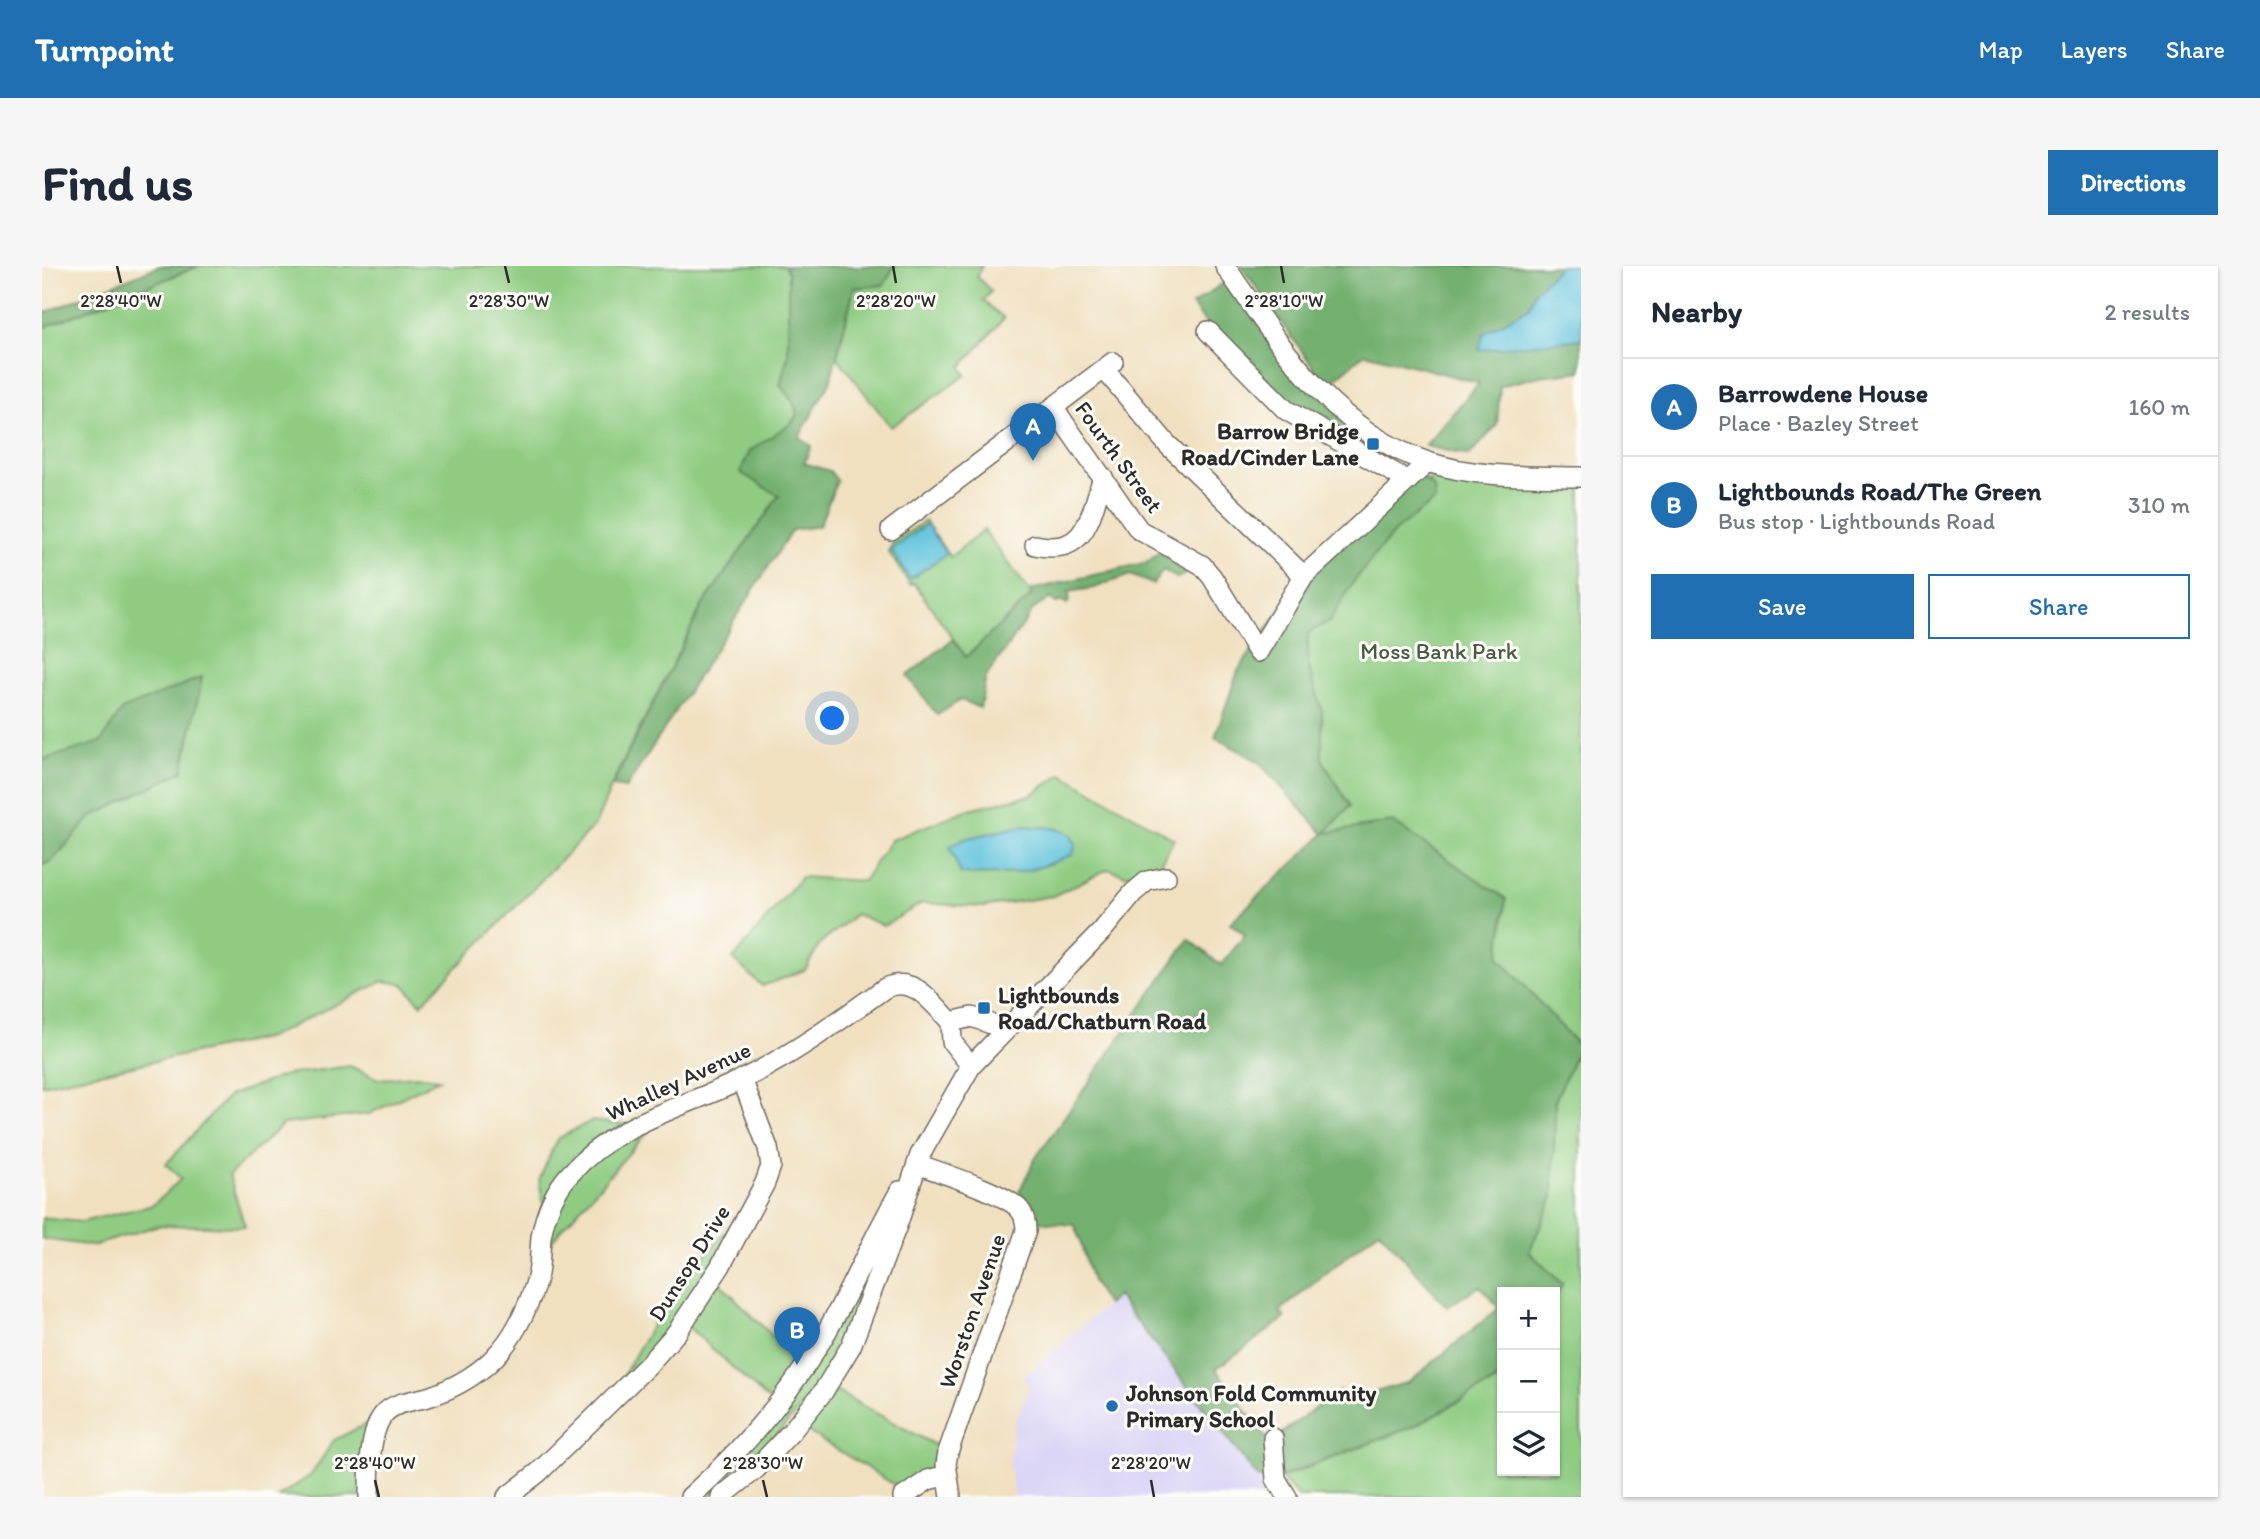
<!DOCTYPE html>
<meta charset="utf-8">
<style>
:root{--surface:#fff;--page:#f6f6f7;--text:#1f2937;--muted:#747a83;--line:#e0e1e3;--accent:#1f6fb2}
body{margin:0;font-family:Itim,sans-serif;background:var(--page);color:var(--text)}
.controls{position:absolute;right:21px;bottom:21px;display:grid;overflow:hidden;border-radius:0px;box-shadow:0 2px 5px #0004}
.controls button{width:63px;height:63px;display:grid;place-items:center;padding:0;border:0;border-bottom:2px solid var(--line);background:var(--surface);color:var(--text);font:35px sans-serif}
.you{position:absolute;left:791px;top:453px;width:24px;height:24px;margin:-18px;border:5px solid #fff;border-radius:50%;background:#1a73e8;box-shadow:0 0 0 10px #1a73e833}
.badge{display:grid;place-items:center;width:46px;height:46px;border-radius:50%;background:var(--accent);color:#fff;font-size:23px;font-weight:700}
.pin{position:absolute;translate:-50% -58px;filter:drop-shadow(0 2px 4px #0008)}
.pin::after{content:'';position:absolute;top:37px;width:24px;height:21px;background:inherit;clip-path:polygon(0 0,100% 0,50% 100%)}
.list{margin:0;padding:0;list-style:none}
h2{display:flex;justify-content:space-between;align-items:center;height:91px;margin:0;padding:0 28px;font-size:30px}
h2 small{font-size:23px;font-weight:400;color:var(--muted)}
.list li{display:grid;grid-template-columns:46px 1fr auto;gap:21px;align-items:center;box-sizing:border-box;height:98px;padding:0 28px;border-top:2px solid var(--line)}
.list b{display:block;font-size:26px;white-space:nowrap}
.list p{margin:0;font-size:23px;white-space:nowrap;color:var(--muted)}
.list em{font-size:23px;font-style:normal;color:var(--muted)}
.actions{display:flex;gap:14px;padding:21px 28px}
.actions a{flex:1;padding:16px 0;border:2px solid var(--accent);border-radius:0px;text-align:center;font-size:24px;color:var(--accent)}
.actions .main{background:var(--accent);color:#fff}
.icon{flex:none;width:38px;height:38px;fill:none;stroke:currentColor;stroke-width:2;stroke-linecap:round;stroke-linejoin:round}
.map{position:relative;flex:none;width:1539px;height:1231px;overflow:hidden;border-radius:0px}
header{display:flex;align-items:center;gap:42px;box-sizing:border-box;height:98px;padding:0 35px;background:var(--accent);color:#fff}
header strong{font-size:33px}
nav{display:flex;gap:38px;margin-inline-start:auto;font-size:24px}
.intro{display:flex;align-items:center;justify-content:space-between;box-sizing:border-box;height:168px;padding:0 42px}
h1{margin:0;font-size:49px}
.button{padding:18px 32px;border-radius:0px;background:var(--accent);color:#fff;font-size:24px;font-weight:700}
main{display:flex;gap:42px;padding:0 42px}
aside{flex:1;background:var(--surface);border-radius:0px;box-shadow:0 2px 5px #0004}
.map>svg:first-child{display:block}
.built{fill:#dcd6f6}
.green{fill:#8fcc82;stroke:#5d7c56;stroke-width:2}
.forest{fill:#73b070;stroke:#4f6e4e;stroke-width:2;fill-rule:evenodd}
.water{fill:#5ec2dc;stroke:#447684;stroke-width:2}
.lines{fill:none;stroke-linecap:round;stroke-linejoin:round}
.minor-casing{stroke:#706a5f;stroke-width:22}
.minor{stroke:#fff;stroke-width:19}
.ticks{fill:none;stroke:#2b2b2b;stroke-width:2.5}
.poi-dot{fill:#1f6fb2;stroke:#fdfcf7;stroke-width:2.5}
.labels{text-anchor:middle;dominant-baseline:central;stroke-width:6;stroke-linejoin:round;paint-order:stroke}
.poi-label{font-size:23px;font-weight:bold;fill:#2b2b2b;stroke:#fdfcf7;text-anchor:start}
.street-label{font-size:23px;fill:#2b2b2b;stroke:#fdfcf7}
.park-label{font-size:23px;fill:#495b45;stroke:#fdfcf7}
.ticks-label{font-size:18px;text-anchor:middle;fill:#2b2b2b;stroke:#fdfcf7;stroke-width:6;stroke-linejoin:round;paint-order:stroke}
</style>
<header>
<strong>Turnpoint</strong>
<nav><a>Map</a><a>Layers</a><a>Share</a></nav>
</header>
<div class="intro"><h1>Find us</h1><a class="button">Directions</a></div>
<main>
<div class="map">
<svg width="1539" height="1231" viewBox="0 0 1539 1231">
<rect width="100%" height="100%" fill="#fdfcf7"/>
<filter id="ink" filterUnits="userSpaceOnUse"><feTurbulence type="fractalNoise" baseFrequency=".0143" numOctaves="2"/><feDisplacementMap in="SourceGraphic" scale="14" xChannelSelector="R" yChannelSelector="G"/><feConvolveMatrix kernelMatrix="1 2 1 2 8 2 1 2 1" color-interpolation-filters="sRGB"/></filter>
<filter id="wash" filterUnits="userSpaceOnUse"><feTurbulence type="fractalNoise" baseFrequency=".00686" numOctaves="4" result="noise"/><feDisplacementMap in="SourceGraphic" scale="28" xChannelSelector="R" yChannelSelector="G"/><feGaussianBlur stdDeviation="1.57" result="paint"/><feColorMatrix in="noise" values="0 0 0 0 0 0 0 0 0 0 0 0 0 0 0 0 0 1.4 0 .05"/><feComposite in="paint" operator="in"/></filter>
<g filter="url(#wash)">
<rect width="100%" height="100%" fill="#f0e0c0"/>
<!-- built -->
<path class="built" d="M 1075,1030 L 1146,1122 L 1231,1231 L 973,1231 L 967,1198 L 973,1156 L 988,1120 L 981,1112 Z"/>
<!-- green -->
<path class="green" d="M 157,0 L 742,0 L 746,6 L 746,89 L 738,119 L 754,140 L 755,149 L 749,157 L 737,230 L 660,340 L 577,503 L 553,559 L 379,738 L 361,718 L 341,715 L 228,771 L 0,819 L 0,62 Z
M 852,0 L 940,0 L 935,11 L 949,25 L 941,35 L 962,52 L 919,101 L 924,109 L 849,161 L 795,91 L 812,22 L 842,19 Z
M 1403,210 L 1539,218 L 1539,1231 L 1256,1231 L 1239,1212 L 1372,1160 L 1454,1115 L 1460,1107 L 1460,1205 L 1513,1205 L 1513,1034 L 1520,1018 L 1487,986 L 1510,931 L 1513,835 L 1537,781 L 1457,692 L 1282,568 L 1217,496 L 1222,389 L 1372,220 L 1386,214 Z
M 883,255 L 908,291 L 942,264 L 990,329 L 924,391 L 872,317 L 868,319 L 846,285 L 852,276 Z
M 1020,508 L 1132,573 L 1117,599 L 1084,609 L 1066,603 L 1011,630 L 941,641 L 880,637 L 842,660 L 814,648 L 778,678 L 763,704 L 720,720 L 691,693 L 759,611 L 821,615 L 849,574 L 927,543 L 989,529 Z
M 308,800 L 336,813 L 375,810 L 397,813 L 327,848 L 241,858 L 187,909 L 203,961 L 117,959 L 51,980 L 0,973 L 0,952 L 39,956 L 111,939 L 139,913 L 124,898 L 186,830 L 243,809 Z
M 623,846 L 497,989 L 504,952 L 497,914 L 515,873 L 549,855 L 593,859 Z
M 718,926 L 672,1011 L 761,1101 L 733,1140 L 642,1057 L 571,1128 L 623,1036 Z
M 850,949 L 826,1021 L 783,1115 L 709,1197 L 667,1231 L 656,1231 L 735,1146 Z
M 784,1120 L 906,1186 L 866,1227 L 755,1159 Z
M 330,1155 L 322,1231 L 236,1231 L 269,1209 L 292,1174 Z"/>
<!-- forest -->
<path class="forest" d="M 117,0 L 157,0 L 0,62 L 0,48 Z
M 742,0 L 852,0 L 842,19 L 812,22 L 788,116 L 757,171 L 769,180 L 762,197 L 788,205 L 795,215 L 777,260 L 750,264 L 584,522 L 570,520 L 660,340 L 737,230 L 698,206 L 708,185 L 749,157 L 755,149 C 753,136 747,129 738,119 L 746,89 L 746,6 Z
M 1199,0 L 1518,0 L 1493,25 L 1487,41 L 1442,68 L 1437,83 L 1539,73 L 1539,105 L 1498,110 L 1458,120 L 1455,159 L 1427,190 L 1383,180 L 1437,117 L 1323,87 L 1285,120 Z
M 1184,15 L 1307,162 L 1332,186 L 1256,144 L 1166,60 L 1150,39 Z
M 1375,206 L 1392,222 L 1393,234 L 1352,266 L 1312,315 L 1288,355 L 1266,367 L 1266,398 L 1280,445 L 1280,493 L 1308,540 L 1283,567 L 1351,556 L 1464,633 L 1457,692 L 1537,780 L 1513,835 L 1511,931 L 1487,986 L 1520,1018 L 1513,1034 L 1513,1026 L 1460,1026 L 1460,1107 L 1454,1115 L 1372,1160 L 1234,1213 L 1217,1213 L 1075,1030 L 1065,1039 L 1050,1015 L 1033,959 L 995,956 C 993,942 989,935 977,926 L 993,893 L 1147,673 L 1179,699 L 1203,669 L 1188,657 L 1282,568 L 1217,496 L 1173,471 L 1196,405 L 1262,310 ZM 1337,964 L 1405,1041 L 1438,1020 L 1457,1042 L 1367,1116 L 1304,1135 L 1297,1125 L 1227,1176 L 1174,1103 L 1243,1052 L 1238,1045 Z
M 1117,286 L 1148,305 L 1135,312 L 1121,304 L 1111,318 L 1088,309 L 1052,322 L 1026,326 L 1028,333 L 1025,338 L 1020,335 L 1014,337 L 1009,332 L 992,343 L 944,411 L 938,442 L 919,434 L 895,449 L 865,410 L 911,373 L 924,391 L 990,329 L 989,324 L 1106,296 Z
M 160,411 L 141,505 L 49,551 L 11,594 L 0,600 L 0,494 L 59,476 L 80,444 Z"/>
<!-- water -->
<path class="water" d="M 1518,0 L 1539,0 L 1539,73 L 1437,84 L 1441,68 L 1487,41 L 1493,25 Z
M 885,258 L 904,288 L 868,313 L 849,284 Z
M 980,560 L 1012,562 L 1028,568 L 1034,578 L 1031,588 C 987,608 967,610 919,608 L 908,581 L 922,573 Z"/>
</g>
<g filter="url(#ink)">
<g class="lines">
<!-- minor casing -->
<g class="minor-casing">
<path id="minor" d="M 1183,0 C 1237,78 1290,164 1386,196 C 1433,212 1489,210 1539,211
M 1166,65 L 1244,144 L 1366,215
M 1062,103 L 1125,178 L 1262,310
M 1011,141 L 1097,264 L 1160,299 L 1170,311 L 1216,386 L 1262,310 L 1386,196
M 849,264 L 1071,96
M 993,279 C 1045,291 1048,250 1061,211
M 909,756 L 930,751 L 963,763
M 875,898 C 897,906 966,928 978,944 C 983,950 984,957 984,965 L 906,1186 L 904,1198 L 909,1231
M 1231,1172 L 1234,1213 L 1245,1231
M 327,1231 C 327,1209 327,1167 341,1149 C 352,1135 374,1135 389,1130 C 415,1121 442,1105 459,1084 C 476,1064 490,1033 496,1008 C 498,996 498,983 499,971 C 503,949 512,926 527,909 C 575,855 639,843 701,813 C 752,788 797,755 843,722 C 873,709 889,736 909,756 L 910,776 L 929,800
M 465,1231 L 497,1206 L 606,1099 L 635,1066 L 678,1001 L 723,917 L 729,900 L 726,882 L 700,813
M 648,1231 C 699,1185 746,1131 781,1072 C 809,1024 830,973 858,925
M 679,1231 L 714,1203 L 749,1166 L 781,1126 L 809,1080 L 857,954 L 878,889 L 929,800 L 1060,665 L 1091,627 L 1105,615 L 1124,611
M 861,1231 L 886,1214 L 905,1209"/>
</g>
<!-- minor -->
<use href="#minor" class="minor"/>
</g>
</g>
<!-- ticks -->
<path class="ticks" d="M 75,0 L 79,17M 463,0 L 467,17M 851,0 L 854,17M 1239,0 L 1242,17M 333,1214 L 337,1231M 721,1214 L 725,1231M 1109,1214 L 1112,1231"/>
<!-- markers -->
<g class="poi-dot">
<rect x="1324" y="171" width="14" height="14" rx="3.5"/>
<rect x="935" y="735" width="14" height="14" rx="3.5"/>
<circle cx="1070" cy="1140" r="7"/>
</g>
<g class="labels">
<!-- poi labels -->
<g class="poi-label">
<text x="1317" y="165" text-anchor="end">Barrow Bridge<tspan x="1317" dy="26">Road/Cinder Lane</tspan></text>
<text x="956" y="729">Lightbounds<tspan x="956" dy="26">Road/Chatburn Road</tspan></text>
<text x="1084" y="1127">Johnson Fold Community<tspan x="1084" dy="26">Primary School</tspan></text>
</g>
<!-- street labels -->
<g class="street-label">
<text transform="translate(1077 191) rotate(54)">Fourth Street</text>
<text transform="translate(636 815) rotate(-25)">Whalley Avenue</text>
<text transform="translate(647 997) rotate(-58)">Dunsop Drive</text>
<text transform="translate(930 1045) rotate(-71)">Worston Avenue</text>
</g>
<!-- park labels -->
<g class="park-label">
<text x="1397" y="385">Moss Bank Park</text>
</g>
</g>
<g class="ticks-label">
<text x="79" y="41">2°28'40"W</text>
<text x="467" y="41">2°28'30"W</text>
<text x="854" y="41">2°28'20"W</text>
<text x="1242" y="41">2°28'10"W</text>
<text x="333" y="1203">2°28'40"W</text>
<text x="721" y="1203">2°28'30"W</text>
<text x="1109" y="1203">2°28'20"W</text>
</g>
</svg>
<div class="controls">
<button>+</button>
<button>−</button>
<button><svg class="icon" aria-label="layers" viewBox="0 0 24 24"><path d="M12 4l9 5-9 5-9-5zM3 14l9 5 9-5"/></svg></button>
</div>
<div class="you"></div>
<div class="pin badge" style="left:991px;top:195px">A</div>
<div class="pin badge" style="left:755px;top:1099px">B</div>
</div>
<aside>
<h2>Nearby<small>2 results</small></h2>
<ul class="list">
<li><span class="badge">A</span><div><b>Barrowdene House</b><p>Place · Bazley Street</p></div><em>160 m</em></li>
<li><span class="badge">B</span><div><b>Lightbounds Road/The Green</b><p>Bus stop · Lightbounds Road</p></div><em>310 m</em></li>
</ul>
<div class="actions"><a class="main">Save</a><a>Share</a></div>
</aside>
</main>
